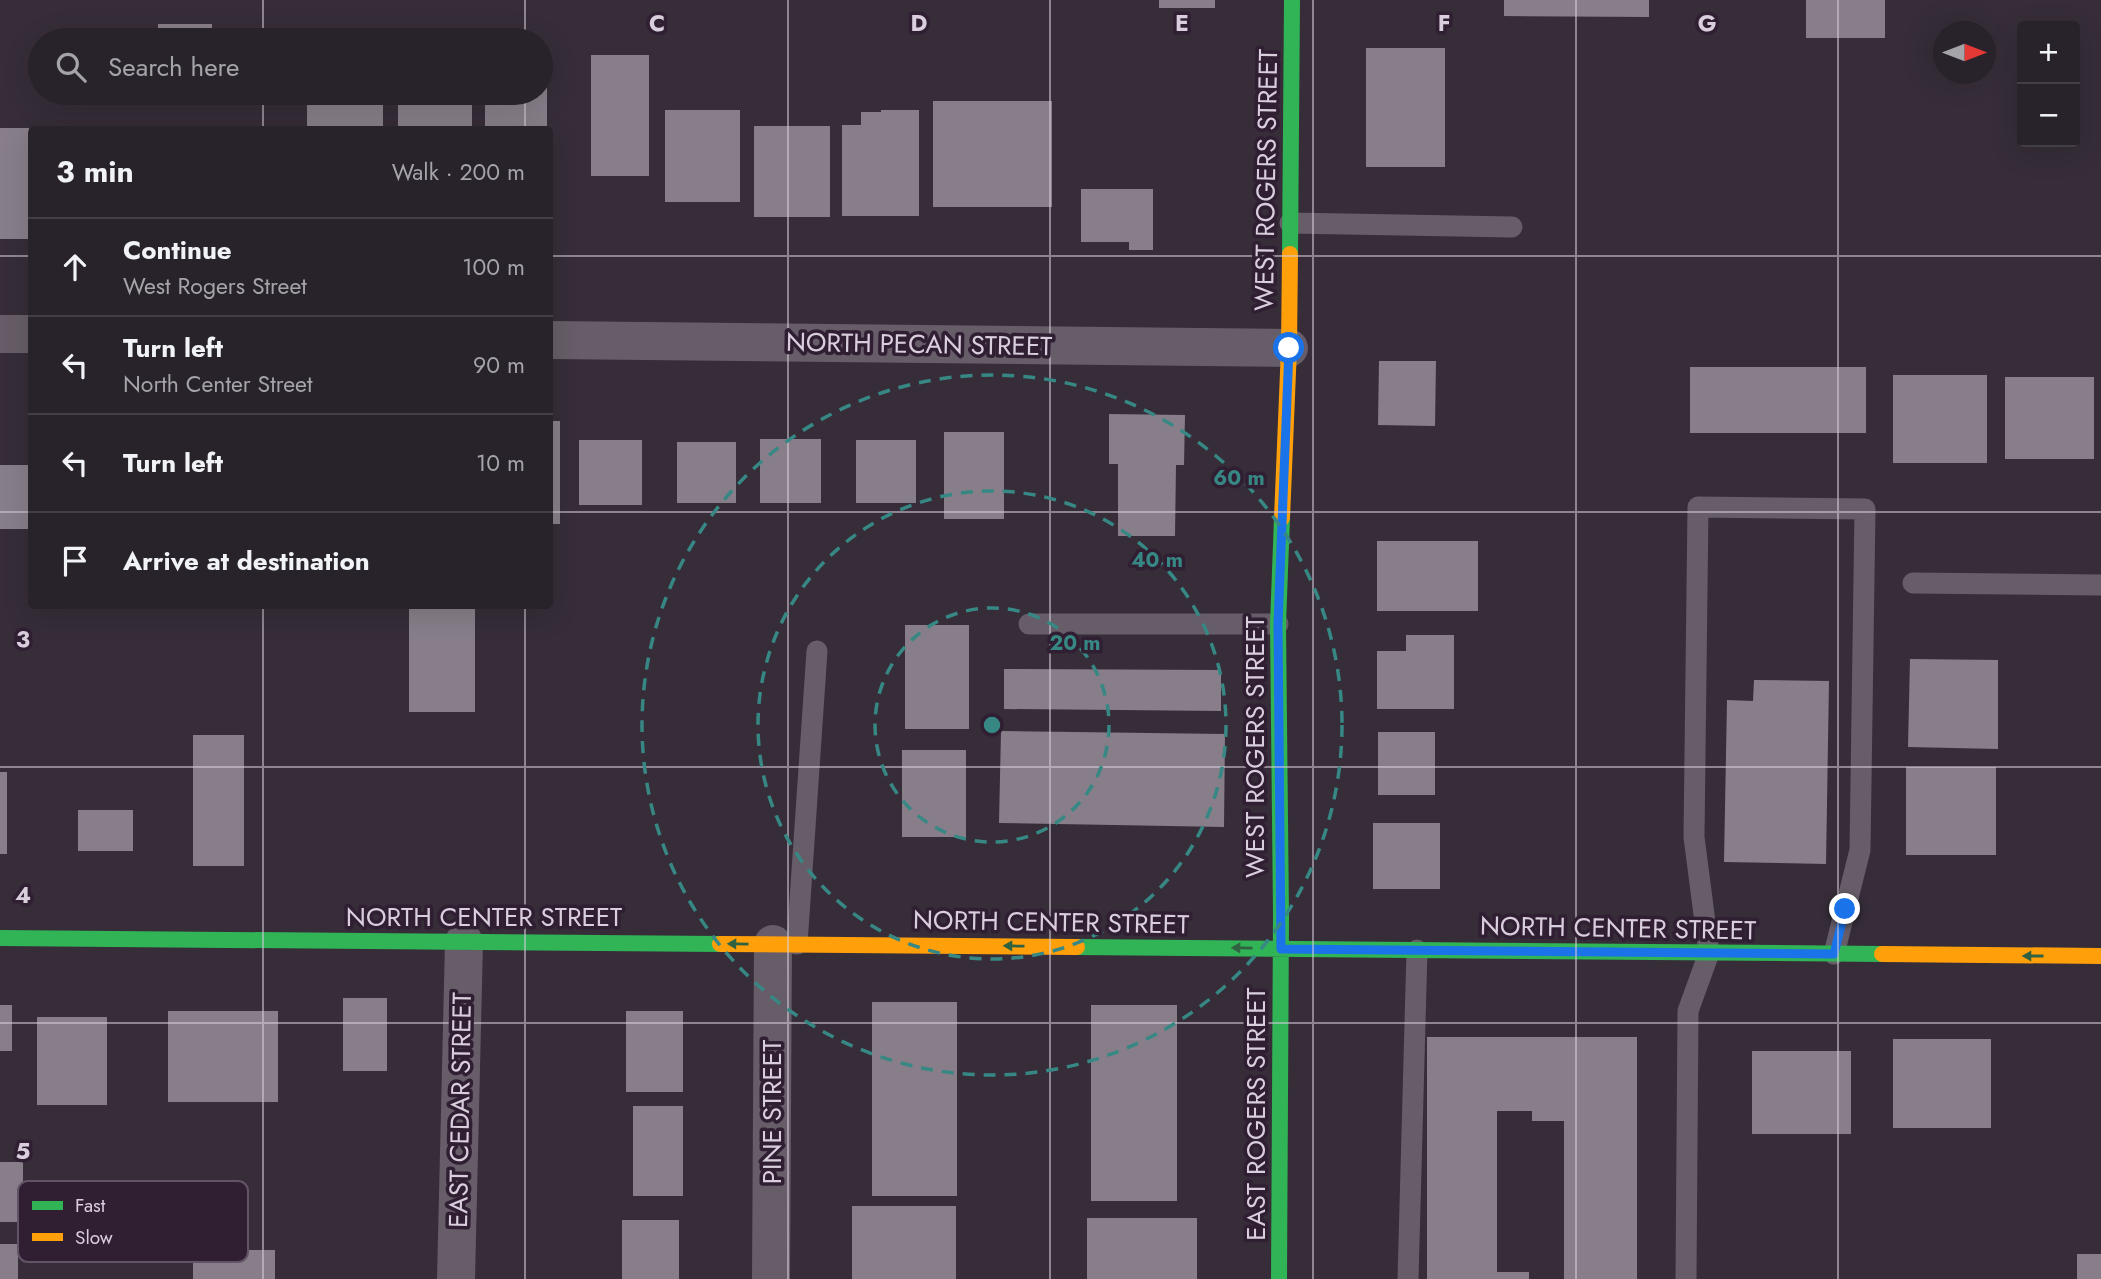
<!DOCTYPE html>
<meta charset="utf-8">
<style>
:root{--surface:#28222b;--page:#342f37;--text:#f1f3f6;--muted:#a5a4a9;--line:#443f47}
body{margin:0;font-family:Jost,sans-serif;background:var(--page);color:var(--text)}
.controls{position:absolute;right:21px;top:21px;display:grid;overflow:hidden;border-radius:7px;box-shadow:0 7px 28px #0002}
.controls button{width:63px;height:63px;display:grid;place-items:center;padding:0;border:0;border-bottom:2px solid var(--line);background:var(--surface);color:var(--text);font:35px sans-serif}
.compass{position:absolute;left:1933px;top:21px;width:63px;height:63px;border-radius:50%;background:var(--surface);box-shadow:0 7px 28px #0002;rotate:90deg}
.stop{position:absolute;width:21px;height:21px;margin:-16px;border:5px solid #1a73e8;border-radius:50%;background:#fff}
.stop.end{background:#1a73e8;border-color:#fff;box-shadow:0 2px 7px #0008}
.list{margin:0;padding:0;list-style:none}
h2{display:flex;justify-content:space-between;align-items:center;height:91px;margin:0;padding:0 28px;font-size:30px}
h2 small{font-size:23px;font-weight:400;color:var(--muted)}
.list li{display:grid;grid-template-columns:46px 1fr auto;gap:21px;align-items:center;box-sizing:border-box;height:98px;padding:0 28px;border-top:2px solid var(--line)}
.list b{display:block;font-size:26px;white-space:nowrap}
.list p{margin:0;font-size:23px;white-space:nowrap;color:var(--muted)}
.list em{font-size:23px;font-style:normal;color:var(--muted)}
.icon{flex:none;width:38px;height:38px;fill:none;stroke:currentColor;stroke-width:2;stroke-linecap:round;stroke-linejoin:round}
.map{position:relative;flex:none;width:2101px;height:1279px;overflow:hidden}
.search{position:absolute;background:var(--surface);box-shadow:0 7px 28px #0002;left:28px;top:28px;width:525px;height:77px;display:flex;align-items:center;gap:18px;box-sizing:border-box;padding:0 24px;border-radius:38px;color:var(--muted);font-size:26px}
.panel{position:absolute;background:var(--surface);box-shadow:0 7px 28px #0002;left:28px;top:126px;width:525px;height:483px;border-radius:7px}
.map>svg:first-child{display:block}
.building{fill:#877e89}
.lines{fill:none;stroke-linecap:round;stroke-linejoin:round}
.lane{stroke:#665d68;stroke-width:21}
.street{stroke:#665d68;stroke-width:38}
.fast{stroke:#30b455;stroke-width:16}
.slow{stroke:#ff9f0a;stroke-width:16}
.oneway{fill:#306242}
.route{stroke:#1a73e8;stroke-width:9}
.grid{fill:none;stroke:#d9cedc;stroke-width:2;stroke-opacity:0.55}
.ring{fill:none;stroke:#378884;stroke-width:3.5;stroke-dasharray:12 9}
.labels{text-anchor:middle;dominant-baseline:central;stroke-width:7;stroke-linejoin:round;paint-order:stroke}
.street-label{font-size:26px;fill:#d9cedc;stroke:#301e33}
.key{fill:#301e33;stroke:#635366;stroke-width:2}
.key-label{font-size:19px;fill:#d9cedc}
.grid-label{font-size:23px;text-anchor:middle;font-weight:bold;fill:#d9cedc;stroke:#301e33;stroke-width:7;stroke-linejoin:round;paint-order:stroke}
.centre{fill:#378884;stroke:#301e33;stroke-width:3.5}
.ring-label{font-size:21px;text-anchor:middle;font-weight:bold;fill:#378884;stroke:#301e33;stroke-width:7;stroke-linejoin:round;paint-order:stroke}
</style>
<div class="map">
<svg width="2101" height="1279" viewBox="0 0 2101 1279">
<rect width="100%" height="100%" fill="#362d39"/>
<!-- building -->
<path class="building" d="M 1159,0 L 1215,0 L 1215,8 L 1159,8 Z
M 1504,0 L 1649,0 L 1649,17 L 1504,16 Z
M 1806,0 L 1885,0 L 1885,38 L 1806,38 Z
M 158,24 L 212,24 L 212,40 L 158,40 Z
M 1366,48 L 1445,48 L 1445,167 L 1366,167 Z
M 541,51 L 547,51 L 547,130 L 485,130 L 485,93 L 541,93 Z
M 591,55 L 649,55 L 649,176 L 591,176 Z
M 307,93 L 383,93 L 383,130 L 307,130 Z
M 398,93 L 472,93 L 472,130 L 398,130 Z
M 933,101 L 1052,101 L 1052,207 L 933,207 Z
M 665,110 L 740,110 L 740,202 L 665,202 Z
M 881,110 L 919,110 L 919,216 L 842,216 L 842,125 L 861,125 L 861,112 L 881,112 Z
M 754,126 L 830,126 L 830,217 L 754,217 Z
M 0,128 L 29,128 L 29,239 L 0,239 Z
M 1081,189 L 1153,189 L 1153,250 L 1129,250 L 1129,242 L 1081,242 Z
M 1379,361 L 1436,361 L 1435,426 L 1378,425 Z
M 1690,367 L 1866,367 L 1866,433 L 1690,433 Z
M 1893,375 L 1987,375 L 1987,463 L 1893,463 Z
M 2005,377 L 2094,377 L 2094,459 L 2005,459 Z
M 1109,414 L 1185,415 L 1184,465 L 1176,465 L 1175,536 L 1118,536 L 1118,464 L 1109,464 Z
M 550,421 L 560,421 L 560,524 L 550,524 Z
M 944,432 L 1004,432 L 1004,519 L 944,519 Z
M 760,439 L 821,439 L 821,503 L 760,503 Z
M 579,440 L 642,440 L 642,505 L 579,505 Z
M 856,440 L 916,440 L 916,503 L 856,503 Z
M 677,442 L 736,442 L 736,503 L 677,503 Z
M 0,465 L 32,465 L 32,529 L 0,529 Z
M 1377,541 L 1478,541 L 1478,611 L 1377,611 Z
M 409,606 L 475,606 L 475,712 L 409,712 Z
M 905,625 L 969,625 L 969,729 L 905,729 Z
M 1406,635 L 1454,635 L 1454,709 L 1377,709 L 1377,651 L 1406,651 Z
M 1910,659 L 1998,660 L 1998,749 L 1908,747 Z
M 1004,669 L 1221,670 L 1221,711 L 1004,709 Z
M 1754,680 L 1829,681 L 1826,864 L 1724,862 L 1727,700 L 1753,701 Z
M 1001,731 L 1225,734 L 1224,827 L 999,823 Z
M 1378,732 L 1435,732 L 1435,795 L 1378,795 Z
M 193,735 L 244,735 L 244,866 L 193,866 Z
M 902,750 L 966,750 L 966,837 L 902,837 Z
M 1906,767 L 1996,767 L 1996,855 L 1906,855 Z
M 0,772 L 7,772 L 7,854 L 0,854 Z
M 78,810 L 133,810 L 133,851 L 78,851 Z
M 1373,823 L 1440,823 L 1440,889 L 1373,889 Z
M 343,998 L 387,998 L 387,1071 L 343,1071 Z
M 872,1002 L 957,1002 L 957,1196 L 872,1196 Z
M 0,1005 L 12,1005 L 12,1051 L 0,1051 Z
M 1091,1005 L 1177,1005 L 1177,1201 L 1091,1201 Z
M 168,1011 L 278,1011 L 278,1102 L 168,1102 Z
M 626,1011 L 683,1011 L 683,1092 L 626,1092 Z
M 37,1017 L 107,1017 L 107,1105 L 37,1105 Z
M 1427,1037 L 1637,1037 L 1637,1279 L 1564,1279 L 1564,1121 L 1532,1121 L 1532,1111 L 1497,1111 L 1497,1272 L 1529,1272 L 1529,1279 L 1427,1279 Z
M 1893,1039 L 1991,1039 L 1991,1128 L 1893,1128 Z
M 1752,1051 L 1851,1051 L 1851,1134 L 1752,1134 Z
M 633,1106 L 683,1106 L 683,1196 L 633,1196 Z
M 0,1162 L 23,1162 L 23,1222 L 0,1222 Z
M 852,1206 L 956,1206 L 956,1279 L 852,1279 Z
M 1087,1218 L 1197,1218 L 1197,1279 L 1087,1279 Z
M 622,1220 L 679,1220 L 679,1279 L 622,1279 Z
M 0,1244 L 18,1244 L 18,1279 L 0,1279 Z
M 193,1250 L 275,1250 L 275,1279 L 193,1279 Z
M 2077,1254 L 2101,1254 L 2101,1279 L 2077,1279 Z"/>
<g class="lines">
<!-- lane -->
<path class="lane" d="M 1290,223 L 1512,227
M 1913,583 L 2101,585
M 1029,624 L 1278,624
M 797,944 L 817,651
M 1408,1279 L 1417,950
M 1686,1279 L 1688,1011 L 1709,953 L 1694,837 L 1698,507 L 1865,509 L 1860,850 L 1834,954"/>
<!-- street -->
<path class="street" d="M 0,334 L 32,334
M 550,340 L 1289,348
M 456,1279 L 464,942
M 771,1279 L 773,944"/>
<!-- fast -->
<path class="fast" d="M 1290,254 L 1292,0
M 0,938 L 720,944
M 1077,947 L 1882,954
M 1279,1279 L 1281,915 L 1278,624 L 1282,518"/>
<!-- slow -->
<path class="slow" d="M 1282,518 L 1289,348 L 1290,254
M 720,944 L 1077,947
M 1882,954 L 2101,956"/>
</g>
<!-- one-way arrows -->
<defs><path id="oneway-solid" d="M-6-.8H1V-3.2L6.5 0L1 3.2V.8H-6Z" transform="scale(1.75)"/></defs>
<g class="oneway">
<use href="#oneway-solid" transform="translate(738 944) rotate(-179)"/>
<use href="#oneway-solid" transform="translate(1014 946) rotate(-179)"/>
<use href="#oneway-solid" transform="translate(1242 948) rotate(-179)"/>
<use href="#oneway-solid" transform="translate(2033 956) rotate(-180)"/>
</g>
<g class="lines">
<!-- route -->
<path class="route" d="M 1289,348 L 1278,624 L 1281,949 L 1834,954 L 1845,909"/>
</g>
<!-- grid -->
<path class="grid" d="M 263,0 L 263,40M 525,0 L 525,40M 788,0 L 788,1279M 1050,0 L 1050,1279M 1313,0 L 1313,1279M 1576,0 L 1576,1279M 1838,0 L 1838,1279M 263,93 L 263,130M 525,93 L 525,130M 0,256 L 32,256M 550,256 L 2101,256M 0,512 L 32,512M 550,512 L 2101,512M 263,606 L 263,1279M 525,606 L 525,1279M 0,767 L 2101,767M 0,1023 L 2101,1023"/>
<!-- distance rings -->
<g class="ring">
<circle cx="992" cy="725" r="117"/>
<circle cx="992" cy="725" r="234"/>
<circle cx="992" cy="725" r="350"/>
</g>
<g class="labels">
<!-- street labels -->
<g class="street-label">
<text transform="translate(1266 180) rotate(-89)">WEST ROGERS STREET</text>
<text transform="translate(919 344) rotate(1)">NORTH PECAN STREET</text>
<text transform="translate(1255 747) rotate(-90)">WEST ROGERS STREET</text>
<text x="484" y="917">NORTH CENTER STREET</text>
<text transform="translate(1051 922) rotate(1)">NORTH CENTER STREET</text>
<text transform="translate(1618 928) rotate(1)">NORTH CENTER STREET</text>
<text transform="translate(460 1110) rotate(-89)">EAST CEDAR STREET</text>
<text transform="translate(772 1112) rotate(-90)">PINE STREET</text>
<text transform="translate(1256 1114) rotate(-90)">EAST ROGERS STREET</text>
</g>
</g>
<!-- legend -->
<rect x="18" y="1181" width="230" height="81" rx="10" class="key"/>
<rect x="32" y="1201" width="31" height="9" fill="#30b455"/>
<rect x="32" y="1233" width="31" height="8" fill="#ff9f0a"/>
<g class="key-label">
<text x="75" y="1212">Fast</text>
<text x="75" y="1244">Slow</text>
</g>
<g class="grid-label">
<text x="657" y="31">C</text>
<text x="919" y="31">D</text>
<text x="1182" y="31">E</text>
<text x="1444" y="31">F</text>
<text x="1707" y="31">G</text>
<text x="23" y="647">3</text>
<text x="23" y="903">4</text>
<text x="23" y="1159">5</text>
</g>
<circle cx="992" cy="725" r="10" class="centre"/>
<g class="ring-label">
<text x="1239" y="485">60 m</text>
<text x="1157" y="567">40 m</text>
<text x="1075" y="650">20 m</text>
</g>
</svg>
<div class="controls">
<button>+</button>
<button>−</button>
</div>
<svg class="compass" viewBox="-18 -18 36 36"><path d="M0-13l5 13h-10z" fill="#e53935"/><path d="M0 13l5-13h-10z" fill="#a5a4a9"/></svg>
<div class="stop" style="left:1289px;top:348px"></div>
<div class="stop end" style="left:1845px;top:909px"></div>
<div class="search"><svg class="icon" aria-label="search" viewBox="0 0 24 24"><circle cx="10" cy="10" r="6"/><path d="M15 15l6 6"/></svg>Search here</div>
<section class="panel">
<h2>3 min<small>Walk · 200 m</small></h2>
<ul class="list">
<li><svg class="icon" aria-label="ahead" viewBox="0 0 24 24"><path d="M12 20V5M6 11l6-6 6 6"/></svg><div><b>Continue</b><p>West Rogers Street</p></div><em>100 m</em></li>
<li><svg class="icon" aria-label="left" viewBox="0 0 24 24"><path d="M17 20v-9H6M10 6l-5 5 5 5"/></svg><div><b>Turn left</b><p>North Center Street</p></div><em>90 m</em></li>
<li><svg class="icon" aria-label="left" viewBox="0 0 24 24"><path d="M17 20v-9H6M10 6l-5 5 5 5"/></svg><div><b>Turn left</b></div><em>10 m</em></li>
<li><svg class="icon" aria-label="arrive" viewBox="0 0 24 24"><path d="M6 21V4h12l-3 4 3 4H6"/></svg><div><b>Arrive at destination</b></div></li>
</ul>
</section>
</div>
